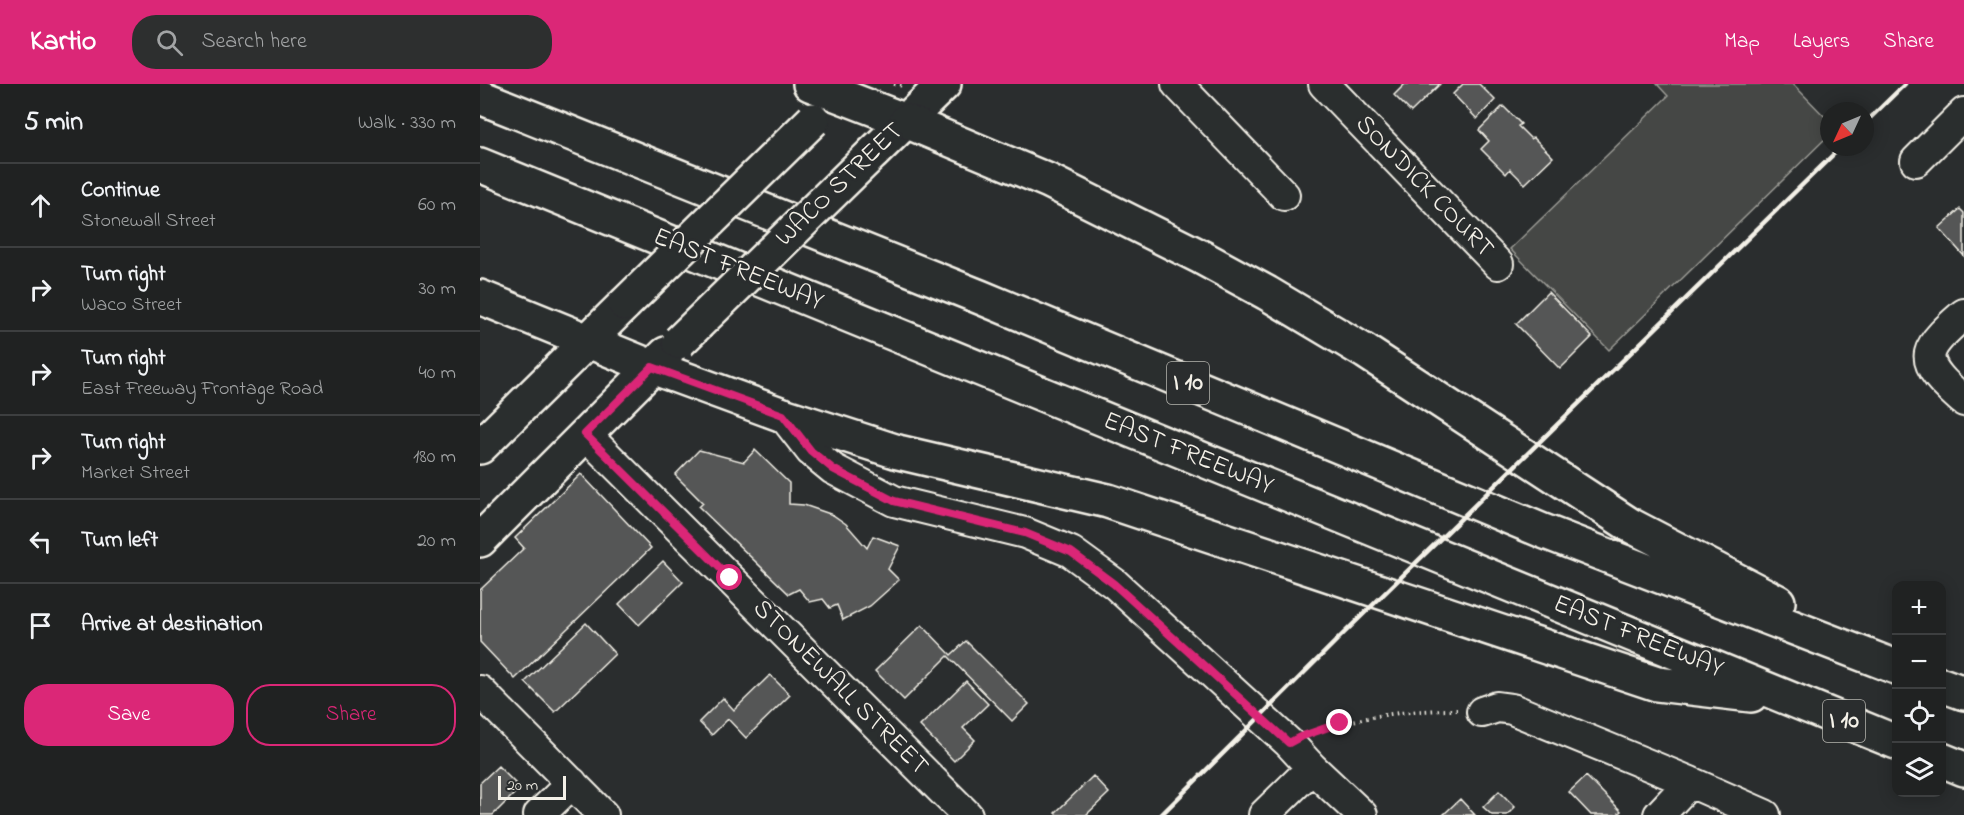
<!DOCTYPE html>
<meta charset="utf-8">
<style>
:root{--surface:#202222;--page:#2d2f2f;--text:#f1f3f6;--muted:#a2a4a5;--line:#3d3f40;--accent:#db2777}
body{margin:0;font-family:"Indie Flower",sans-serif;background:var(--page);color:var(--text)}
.controls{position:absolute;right:18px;bottom:18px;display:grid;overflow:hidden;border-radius:12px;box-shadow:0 3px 15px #0003}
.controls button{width:54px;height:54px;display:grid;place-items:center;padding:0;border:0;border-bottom:2px solid var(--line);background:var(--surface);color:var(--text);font:30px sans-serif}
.compass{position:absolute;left:1340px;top:18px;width:54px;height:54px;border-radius:50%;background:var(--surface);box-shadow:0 3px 15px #0003;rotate:226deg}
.scale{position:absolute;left:18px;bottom:15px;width:68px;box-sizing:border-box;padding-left:6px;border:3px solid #f4f1e8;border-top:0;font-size:16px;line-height:21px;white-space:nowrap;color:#f4f1e8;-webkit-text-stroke:4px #2a2d2e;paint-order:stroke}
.stop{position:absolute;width:18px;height:18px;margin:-14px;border:4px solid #db2777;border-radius:50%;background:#fff}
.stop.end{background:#db2777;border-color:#fff;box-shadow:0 2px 6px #0008}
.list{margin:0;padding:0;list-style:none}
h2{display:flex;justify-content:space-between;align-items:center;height:78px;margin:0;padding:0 24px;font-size:26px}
h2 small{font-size:20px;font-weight:400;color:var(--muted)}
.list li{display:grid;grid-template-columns:39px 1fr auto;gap:18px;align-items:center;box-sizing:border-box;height:84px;padding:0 24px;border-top:2px solid var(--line)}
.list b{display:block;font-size:22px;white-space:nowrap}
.list p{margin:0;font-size:20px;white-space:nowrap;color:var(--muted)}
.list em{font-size:20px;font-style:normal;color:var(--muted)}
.actions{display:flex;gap:12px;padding:18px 24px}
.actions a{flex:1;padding:14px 0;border:2px solid var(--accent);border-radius:24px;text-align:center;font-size:21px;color:var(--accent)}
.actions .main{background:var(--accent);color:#fff}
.icon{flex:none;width:33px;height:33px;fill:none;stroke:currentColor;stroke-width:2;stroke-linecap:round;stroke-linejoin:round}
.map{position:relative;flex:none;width:1484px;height:731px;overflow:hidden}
header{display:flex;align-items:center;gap:36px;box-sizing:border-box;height:84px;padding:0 30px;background:var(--accent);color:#fff}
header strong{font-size:28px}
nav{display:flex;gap:33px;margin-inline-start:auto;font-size:21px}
.search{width:420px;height:54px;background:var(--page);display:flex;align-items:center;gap:15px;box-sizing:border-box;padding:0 21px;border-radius:24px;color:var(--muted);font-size:22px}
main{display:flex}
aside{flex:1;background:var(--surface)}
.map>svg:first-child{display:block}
.green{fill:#444645;stroke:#9c9c96;stroke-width:1.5}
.building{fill:#555756;stroke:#f4f1e8;stroke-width:1.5}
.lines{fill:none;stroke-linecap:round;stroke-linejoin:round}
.minor-casing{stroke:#f4f1e8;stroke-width:34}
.major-casing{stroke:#f4f1e8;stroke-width:38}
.highway-casing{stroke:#f4f1e8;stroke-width:38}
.path{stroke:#f4f1e8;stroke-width:4;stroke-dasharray:1.5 4.5;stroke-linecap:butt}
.minor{stroke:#2a2d2e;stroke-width:30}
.major{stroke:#2a2d2e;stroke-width:33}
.highway{stroke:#2a2d2e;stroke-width:33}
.rail{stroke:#f4f1e8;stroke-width:4.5}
.major-bridge-casing{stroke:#f4f1e8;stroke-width:38;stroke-linecap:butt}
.major-bridge{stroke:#2a2d2e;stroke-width:33}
.route{stroke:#db2777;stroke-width:8}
.labels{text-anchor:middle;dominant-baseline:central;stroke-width:6;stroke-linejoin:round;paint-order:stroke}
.shield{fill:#2a2d2e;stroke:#b7b6b0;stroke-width:1.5}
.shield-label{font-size:24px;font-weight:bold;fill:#f4f1e8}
.street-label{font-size:26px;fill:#f4f1e8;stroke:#2a2d2e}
</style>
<header>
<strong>Kartio</strong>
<div class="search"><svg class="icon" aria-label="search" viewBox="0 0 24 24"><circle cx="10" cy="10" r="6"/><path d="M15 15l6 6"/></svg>Search here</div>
<nav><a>Map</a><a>Layers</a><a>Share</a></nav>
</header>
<main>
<aside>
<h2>5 min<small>Walk · 330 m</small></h2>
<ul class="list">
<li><svg class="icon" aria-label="ahead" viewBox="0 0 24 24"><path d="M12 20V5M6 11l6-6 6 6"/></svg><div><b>Continue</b><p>Stonewall Street</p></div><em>60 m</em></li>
<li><svg class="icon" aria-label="right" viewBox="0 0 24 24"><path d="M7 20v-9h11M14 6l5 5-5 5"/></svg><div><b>Turn right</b><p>Waco Street</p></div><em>30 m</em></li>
<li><svg class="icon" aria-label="right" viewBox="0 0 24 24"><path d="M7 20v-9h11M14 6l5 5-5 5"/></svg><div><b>Turn right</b><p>East Freeway Frontage Road</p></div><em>40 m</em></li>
<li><svg class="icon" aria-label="right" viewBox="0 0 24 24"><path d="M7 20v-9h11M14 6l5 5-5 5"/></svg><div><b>Turn right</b><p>Market Street</p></div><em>180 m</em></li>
<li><svg class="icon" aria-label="left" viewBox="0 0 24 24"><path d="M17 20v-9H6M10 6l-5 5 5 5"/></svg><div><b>Turn left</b></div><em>20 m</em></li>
<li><svg class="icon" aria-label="arrive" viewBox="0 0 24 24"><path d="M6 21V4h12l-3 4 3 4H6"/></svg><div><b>Arrive at destination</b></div></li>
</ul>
<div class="actions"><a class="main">Save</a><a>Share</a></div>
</aside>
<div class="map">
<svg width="1484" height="731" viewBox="0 0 1484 731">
<rect width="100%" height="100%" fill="#2a2d2e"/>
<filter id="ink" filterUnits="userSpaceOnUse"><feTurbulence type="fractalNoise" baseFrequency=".0167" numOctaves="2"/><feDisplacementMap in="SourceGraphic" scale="12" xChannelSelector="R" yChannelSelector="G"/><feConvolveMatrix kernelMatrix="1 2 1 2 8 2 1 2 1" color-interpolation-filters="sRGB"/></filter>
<g filter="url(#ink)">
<!-- green -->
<path class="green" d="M 1177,0 L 1313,0 L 1349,37 L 1349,51 L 1129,266 L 1030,165 L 1188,12 Z"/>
<!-- building -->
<path class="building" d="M 925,0 L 960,0 L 931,28 L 914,11 Z
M 983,0 L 999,0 L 1015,16 L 997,35 L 973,10 Z
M 1023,22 L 1041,40 L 1038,42 L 1051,55 L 1053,53 L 1073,73 L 1045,100 L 1030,85 L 1026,90 L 1001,65 L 1009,57 L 999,46 Z
M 1480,125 L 1484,129 L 1484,172 L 1459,144 Z
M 1068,208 L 1112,253 L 1080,285 L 1036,240 Z
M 219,366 L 264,378 L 275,366 L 309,399 L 309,420 L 324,421 L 353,431 L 366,440 L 387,464 L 393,452 L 420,462 L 408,485 L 419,496 L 390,522 L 363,536 L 357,521 L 350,524 L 343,515 L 330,518 L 319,505 L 309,510 L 219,423 L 223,419 L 195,391 Z
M 101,390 L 171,464 L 35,595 L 0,558 L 0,506 L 44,464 L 35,454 Z
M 183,477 L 203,498 L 159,541 L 139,520 Z
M 106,539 L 135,570 L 75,628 L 45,598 Z
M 442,541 L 471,571 L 486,557 L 549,620 L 532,637 L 468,572 L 424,616 L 395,587 Z
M 290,591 L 310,611 L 266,654 L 248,635 L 232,651 L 219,638 L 243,614 L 254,626 Z
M 486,597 L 508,620 L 483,644 L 495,656 L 474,677 L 440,642 Z
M 18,682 L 40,704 L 13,731 L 0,731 L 0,699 Z
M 613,692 L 629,709 L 606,731 L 577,731 L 575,729 Z
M 1106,692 L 1141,727 L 1137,731 L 1111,731 L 1089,708 Z
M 1019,707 L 1035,723 L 1027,731 L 1012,731 L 1003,723 Z
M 980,715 L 995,731 L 963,731 Z"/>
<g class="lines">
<!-- minor casing -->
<g class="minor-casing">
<path id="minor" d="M 697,0 L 804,111
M 844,0 L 1018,180
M 1436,77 L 1484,29
M 1484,230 C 1475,238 1453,256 1450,269 C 1446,286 1473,307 1484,317
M 303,331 L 331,367 L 353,385 L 414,417 L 545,449 L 591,468 L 635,500 L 809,659 L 832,684 L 882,731
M 105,350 L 487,731
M 0,607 L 123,731
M 1002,628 L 1017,623 L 1032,625 L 1210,698 L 1285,731
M 59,731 L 92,699
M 784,731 L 832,684
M 1179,731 L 1210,698"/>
</g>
<!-- major casing -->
<g class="major-casing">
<path id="major" d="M 330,0 L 426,37
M 393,69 L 464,0
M 0,213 L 172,283 L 303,331
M 0,363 L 145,220
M 0,456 L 186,270"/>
</g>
<!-- highway casing -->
<g class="highway-casing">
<path id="highway" d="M 0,13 L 500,213 L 1063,447 L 1416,583
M 426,37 L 569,97 L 721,173 L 787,209 L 886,268 L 1150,441 L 1298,518
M 0,81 L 1416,658
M 303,331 L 418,368 L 628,417 L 1177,600 L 1271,611
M 1462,601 L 1484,609
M 1462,676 L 1484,685"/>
</g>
<!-- path -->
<path class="path" d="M 414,0 L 424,2
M 834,648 C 881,632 928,626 977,626"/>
<!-- minor -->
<use href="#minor" class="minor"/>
<!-- major -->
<use href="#major" class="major"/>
<!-- highway -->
<use href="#highway" class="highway"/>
<!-- rail -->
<path class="rail" d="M 1385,39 L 1425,0
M 681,731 L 862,551 L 1361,63"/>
<!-- major-bridge casing -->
<g class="major-bridge-casing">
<path id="major-bridge" d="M 145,220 L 333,36
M 199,258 L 393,69"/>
</g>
<!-- major-bridge -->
<use href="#major-bridge" class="major-bridge"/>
</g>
</g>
<g class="lines" filter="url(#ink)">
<!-- route -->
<path class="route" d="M 250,494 L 105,350 L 172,283 L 303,331 L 331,367 L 353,385 L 414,417 L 545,449 L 591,468 L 634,500 L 809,659 L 820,653 L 860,639"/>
</g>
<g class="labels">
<!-- shield labels -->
<g class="shield">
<rect x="687" y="278" width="42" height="42" rx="4.5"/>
<rect x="1343" y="616" width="42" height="42" rx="4.5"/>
</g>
<g class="shield-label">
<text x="708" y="299">I 10</text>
<text x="1364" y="637">I 10</text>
</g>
<!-- street labels -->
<g class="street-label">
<text transform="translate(360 101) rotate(-44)">WACO STREET</text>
<text transform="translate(944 103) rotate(46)">SONDICK COURT</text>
<text transform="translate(258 186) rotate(22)">EAST FREEWAY</text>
<text transform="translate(708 370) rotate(22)">EAST FREEWAY</text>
<text transform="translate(1158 553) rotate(22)">EAST FREEWAY</text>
<text transform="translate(360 604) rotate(45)">STONEWALL STREET</text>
</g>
</g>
</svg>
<div class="controls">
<button>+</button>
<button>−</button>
<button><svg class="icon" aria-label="locate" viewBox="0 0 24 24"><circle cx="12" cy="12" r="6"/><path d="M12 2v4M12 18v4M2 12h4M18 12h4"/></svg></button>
<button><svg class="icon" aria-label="layers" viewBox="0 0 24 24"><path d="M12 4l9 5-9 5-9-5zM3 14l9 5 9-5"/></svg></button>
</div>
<svg class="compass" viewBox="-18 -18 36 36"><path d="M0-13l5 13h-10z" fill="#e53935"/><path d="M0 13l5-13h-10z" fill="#a2a4a5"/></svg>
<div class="scale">20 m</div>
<div class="stop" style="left:250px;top:494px"></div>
<div class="stop end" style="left:860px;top:639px"></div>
</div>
</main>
